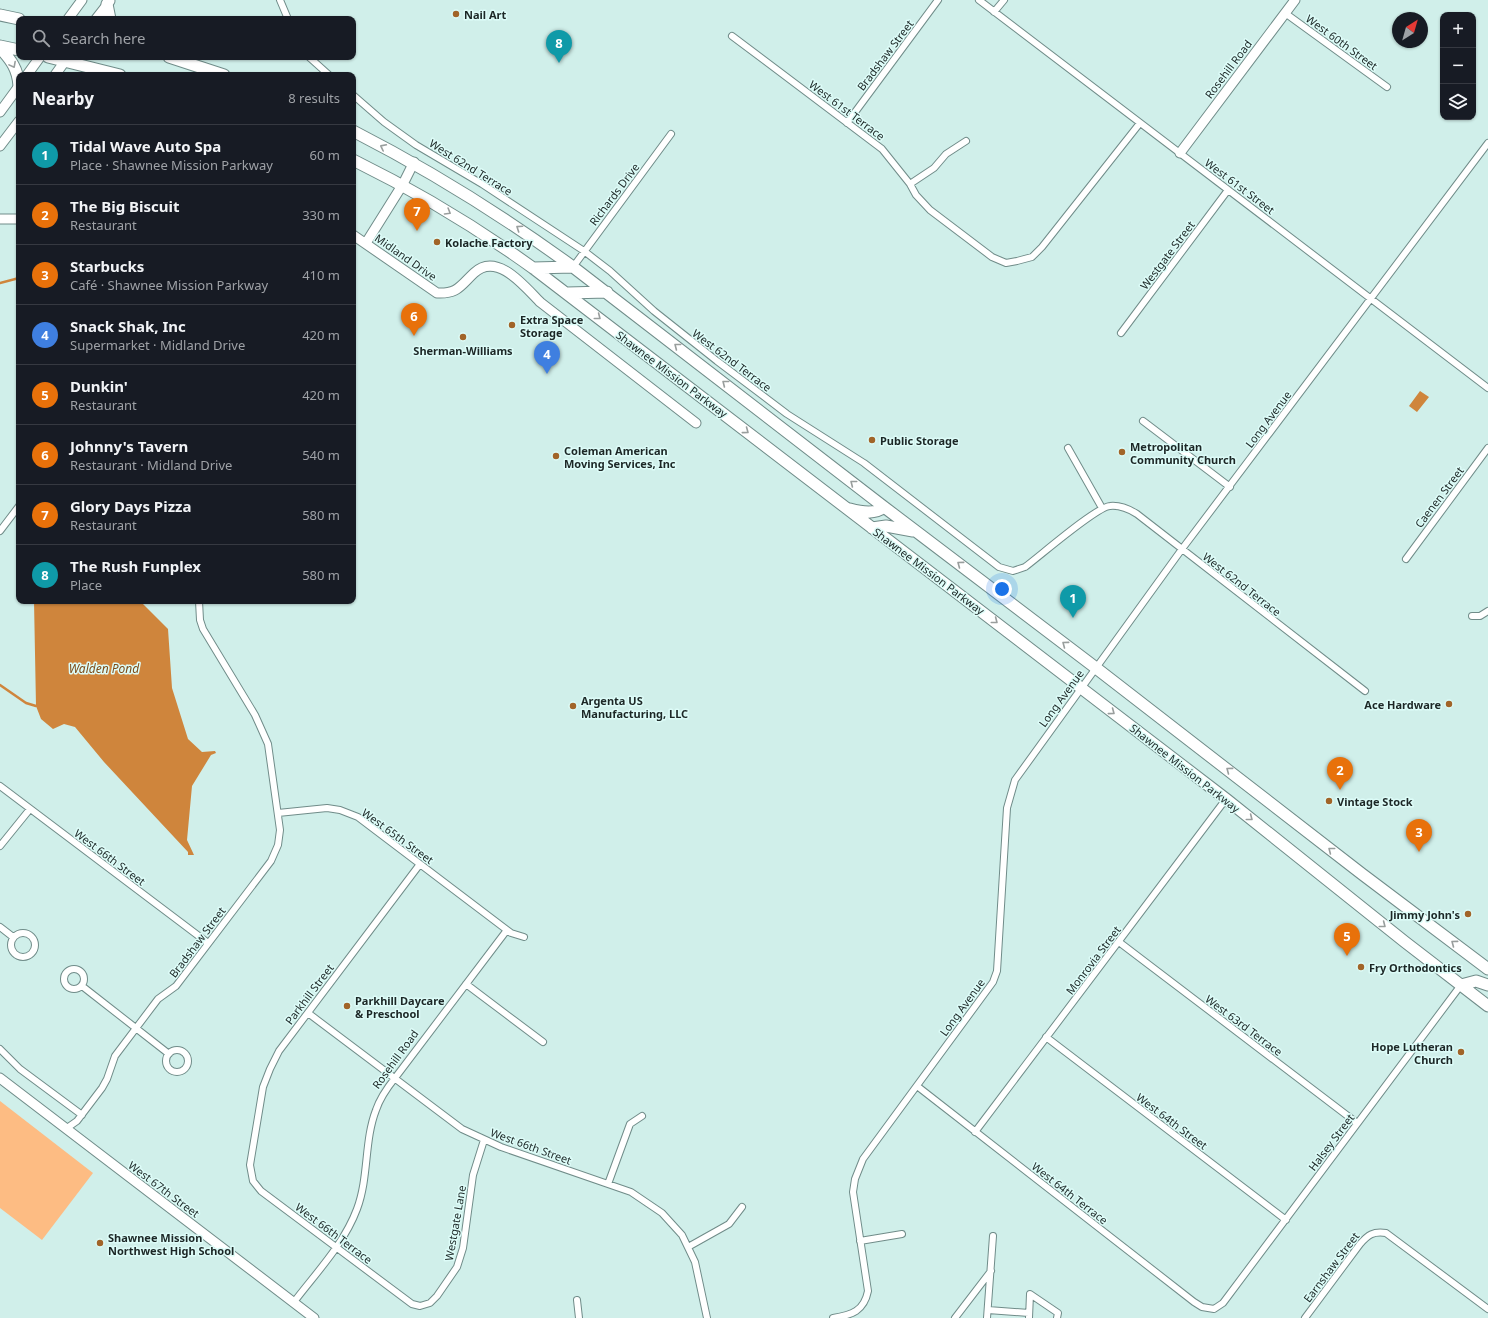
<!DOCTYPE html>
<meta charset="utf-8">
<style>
:root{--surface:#171b24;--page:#242831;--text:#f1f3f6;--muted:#9ea1a6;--line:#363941;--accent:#a16428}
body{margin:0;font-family:"Noto Sans",sans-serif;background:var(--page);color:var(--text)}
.controls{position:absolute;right:12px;top:12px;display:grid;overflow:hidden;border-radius:8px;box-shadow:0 1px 3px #0004}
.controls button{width:36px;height:36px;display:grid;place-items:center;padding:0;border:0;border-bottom:1px solid var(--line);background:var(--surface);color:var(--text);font:20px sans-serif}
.compass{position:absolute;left:1392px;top:12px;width:36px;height:36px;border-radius:50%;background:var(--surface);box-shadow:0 1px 3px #0004;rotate:37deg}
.you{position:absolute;left:1002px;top:589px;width:14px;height:14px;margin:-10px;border:3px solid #fff;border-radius:50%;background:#1a73e8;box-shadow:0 0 0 6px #1a73e833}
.badge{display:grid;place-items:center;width:26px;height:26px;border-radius:50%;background:var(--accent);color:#fff;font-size:13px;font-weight:700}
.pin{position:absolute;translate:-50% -33px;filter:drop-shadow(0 1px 2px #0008)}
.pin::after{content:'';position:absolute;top:21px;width:14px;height:12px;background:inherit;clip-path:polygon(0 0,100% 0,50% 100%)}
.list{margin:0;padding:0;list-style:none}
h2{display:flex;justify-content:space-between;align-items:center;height:52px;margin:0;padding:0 16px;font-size:17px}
h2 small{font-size:13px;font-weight:400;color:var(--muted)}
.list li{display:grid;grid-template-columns:26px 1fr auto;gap:12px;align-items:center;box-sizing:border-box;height:60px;padding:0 16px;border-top:1px solid var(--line)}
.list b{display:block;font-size:15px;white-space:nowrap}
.list p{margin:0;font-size:13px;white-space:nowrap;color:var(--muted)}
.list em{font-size:13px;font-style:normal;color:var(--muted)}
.icon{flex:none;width:22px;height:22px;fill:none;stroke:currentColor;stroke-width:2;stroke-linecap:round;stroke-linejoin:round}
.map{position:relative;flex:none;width:1488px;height:1318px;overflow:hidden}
.search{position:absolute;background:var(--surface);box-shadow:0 1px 3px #0004;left:16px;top:16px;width:340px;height:44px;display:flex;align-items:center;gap:10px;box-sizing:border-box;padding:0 14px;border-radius:8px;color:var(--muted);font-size:15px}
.panel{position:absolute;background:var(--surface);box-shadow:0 1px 3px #0004;left:16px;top:72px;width:340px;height:532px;border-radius:8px}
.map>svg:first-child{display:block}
.green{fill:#fdbc83}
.water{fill:#cf853c}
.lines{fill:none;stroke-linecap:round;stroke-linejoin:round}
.stream{stroke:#cf853c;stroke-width:2.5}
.street-casing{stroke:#708c89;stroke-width:8}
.secondary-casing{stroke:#708c89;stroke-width:11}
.highway-casing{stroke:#708c89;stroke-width:13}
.street{stroke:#fff;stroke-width:6}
.secondary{stroke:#fff;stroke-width:9}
.highway{stroke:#fff;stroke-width:11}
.oneway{stroke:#999e9d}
.poi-dot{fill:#a16428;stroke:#ddfcf8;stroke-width:1.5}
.labels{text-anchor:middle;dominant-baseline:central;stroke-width:3;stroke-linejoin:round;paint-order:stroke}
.poi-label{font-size:11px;font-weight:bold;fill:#1c2726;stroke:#ddfcf8;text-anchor:start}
.street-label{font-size:11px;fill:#1c2726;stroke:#ddfcf8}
.water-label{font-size:12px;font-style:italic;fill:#7d4a16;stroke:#ddfcf8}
</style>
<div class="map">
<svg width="1488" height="1318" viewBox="0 0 1488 1318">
<rect width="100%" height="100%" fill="#d0efea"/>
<!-- green -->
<path class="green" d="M 0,1101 L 93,1173 L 42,1240 L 0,1208 Z"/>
<!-- water -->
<path class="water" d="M 1420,391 L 1429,397 L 1417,412 L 1409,406 Z
M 34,601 L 140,601 L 168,629 L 172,688 L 188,739 L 202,752 L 215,751 L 216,753 L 211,755 L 192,786 L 187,840 L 194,855 L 188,855 L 188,852 L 104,762 L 75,727 L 64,724 L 53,729 L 41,719 L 36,706 Z"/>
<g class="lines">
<!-- stream -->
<path class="stream" d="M 0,283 L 19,278
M 0,685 L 26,703 L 36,706"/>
<!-- street casing -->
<g class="street-casing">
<path id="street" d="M 280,0 L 288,19
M 979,0 L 1488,388
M 994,12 L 1004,0
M 1285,13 L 1387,87
M 732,36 L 882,149 L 910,184 L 916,195 L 930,210 L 992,257 L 1006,263 L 1017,261 L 1032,257 L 1042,247 L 1140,123
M 309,57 L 329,75
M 353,95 L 384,122 L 416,145 L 482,184 L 584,251 L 610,271 L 654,311 L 717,361 L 787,414 L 864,463 L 999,567 L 1013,571 L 1025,567 C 1040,556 1096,507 1110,506 C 1120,505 1129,509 1137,514 L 1365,691
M 847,123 L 938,0
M 910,184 L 934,168 L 946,154 L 966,141
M 573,267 L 671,134
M 1121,333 L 1228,190
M 1143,421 L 1230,487
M 1068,448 L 1102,508
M 0,531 L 19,506
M 1406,559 L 1488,448
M 1472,616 L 1480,616 L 1488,611
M 0,786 L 208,943
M 278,813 L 327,808 L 340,810 L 358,817 L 511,933 L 524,937
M 0,846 L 30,809
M 420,864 L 279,1051 L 270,1069 L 263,1087 L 250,1165 L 253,1181 L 261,1191 L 412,1304 L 420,1306 L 430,1303 L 437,1296 L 457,1267 L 463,1248 L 473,1175 L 484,1140
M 0,927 L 13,937
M11 945a12 12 0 1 1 24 0a12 12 0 1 1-24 0Z
M 1119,942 L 1357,1123
M64 979a10 10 0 1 1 20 0a10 10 0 1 1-20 0Z
M 466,984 L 543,1042
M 82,986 L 169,1054
M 308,1013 L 462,1129 L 501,1147 L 631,1192 L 662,1213 L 682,1235 L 695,1262 L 707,1318
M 1046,1037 L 1286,1220
M 0,1049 L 20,1069 L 82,1115
M166 1061a11 11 0 1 1 22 0a11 11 0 1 1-22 0Z
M 917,1086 L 1194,1302 L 1202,1307 L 1214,1309 L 1223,1303 L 1461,985
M 67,1128 L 77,1121 L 102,1088 L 107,1079 L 115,1056 L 158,999 L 176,986 L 271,861 L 278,845 L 280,830 L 268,744 L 255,715 L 203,629 L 200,620 L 199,601
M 975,1132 L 1226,799
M 608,1184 L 630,1124 L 642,1116
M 860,1241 L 902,1234
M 688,1247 L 729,1224 L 742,1207
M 577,1300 L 579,1318
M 294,1302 C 316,1273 344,1244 357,1209 C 369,1177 364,1141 376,1110 C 380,1098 387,1088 395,1078 L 507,930
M 988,1310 L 1029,1313
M 833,1318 C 852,1315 864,1311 868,1291 L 853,1192 L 855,1179 L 863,1159 L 993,982 L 997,971 L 1007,808 L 1015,780 L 1182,549 L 1488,143
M 955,1318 L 991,1271
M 987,1318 L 993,1236
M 1029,1318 L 1030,1294 L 1058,1313 L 1057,1318
M 1305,1318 L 1360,1244 C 1368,1235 1373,1231 1386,1233 L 1488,1309"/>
</g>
<!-- secondary casing -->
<g class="secondary-casing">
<path id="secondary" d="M 68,19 L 82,0
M 96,19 L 110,1
M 27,75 L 40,57
M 55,75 L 68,57
M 0,112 L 19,86
M 0,146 L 19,121
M 1180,153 L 1295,0
M 0,219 L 19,219
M 353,235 L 437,293 C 458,294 460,286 474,273 C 497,251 525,287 540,302 L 696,423
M 366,243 L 403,184 L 414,162
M 0,1078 L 314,1318"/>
</g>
<!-- highway casing -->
<g class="highway-casing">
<path id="highway" d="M 107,4 L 110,19
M 0,15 L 19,19
M 0,46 L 19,50
M 0,48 C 11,60 18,69 19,86
M 48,57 L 120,75
M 169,57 L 224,75
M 353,131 C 431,171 502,215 573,267 L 884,507 L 1096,668 L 1362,874 L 1488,969
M 353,160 C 416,191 476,227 533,268 L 1226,799 L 1405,942 L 1488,1006
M 533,268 L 573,267
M 567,293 L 607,292
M 850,509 C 861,512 875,515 884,507
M 872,528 L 886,526 L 913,531
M 1461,985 L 1476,981 L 1488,985"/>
</g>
<!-- street -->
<use href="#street" class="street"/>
<!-- secondary -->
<use href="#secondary" class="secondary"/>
<!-- highway -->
<use href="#highway" class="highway"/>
</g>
<!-- one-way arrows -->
<defs><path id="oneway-chevron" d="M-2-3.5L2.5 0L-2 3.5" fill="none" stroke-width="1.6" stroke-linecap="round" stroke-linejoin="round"/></defs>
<g class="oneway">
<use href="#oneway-chevron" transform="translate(13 65) rotate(62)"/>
<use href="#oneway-chevron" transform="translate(383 147) rotate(-153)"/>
<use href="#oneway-chevron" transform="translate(448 212) rotate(31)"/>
<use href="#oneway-chevron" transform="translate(519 228) rotate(-146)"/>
<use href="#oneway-chevron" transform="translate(598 317) rotate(38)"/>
<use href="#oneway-chevron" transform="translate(677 346) rotate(-142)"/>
<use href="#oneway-chevron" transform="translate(725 383) rotate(-142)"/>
<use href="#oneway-chevron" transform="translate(746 431) rotate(37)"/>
<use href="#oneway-chevron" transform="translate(853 483) rotate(-142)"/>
<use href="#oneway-chevron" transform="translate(960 564) rotate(-143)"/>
<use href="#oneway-chevron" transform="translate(995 621) rotate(38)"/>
<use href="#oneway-chevron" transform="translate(1065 644) rotate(-143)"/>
<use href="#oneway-chevron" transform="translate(1112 712) rotate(37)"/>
<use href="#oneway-chevron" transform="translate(1229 770) rotate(-143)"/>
<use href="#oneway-chevron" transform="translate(1250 818) rotate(38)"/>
<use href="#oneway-chevron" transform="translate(1331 850) rotate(-142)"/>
<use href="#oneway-chevron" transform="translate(1383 925) rotate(38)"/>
<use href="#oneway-chevron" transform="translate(1454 943) rotate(-143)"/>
</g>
<!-- markers -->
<g class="poi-dot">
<circle cx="456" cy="14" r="4"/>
<circle cx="437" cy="242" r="4"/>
<circle cx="512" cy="325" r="4"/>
<circle cx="463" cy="337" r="4"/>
<circle cx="872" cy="440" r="4"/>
<circle cx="1122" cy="452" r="4"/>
<circle cx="556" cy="456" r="4"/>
<circle cx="1449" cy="704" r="4"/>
<circle cx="573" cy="706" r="4"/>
<circle cx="1329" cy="801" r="4"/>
<circle cx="1468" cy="914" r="4"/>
<circle cx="1361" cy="967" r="4"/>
<circle cx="347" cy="1006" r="4"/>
<circle cx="1461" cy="1052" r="4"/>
<circle cx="100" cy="1243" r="4"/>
</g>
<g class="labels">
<!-- poi labels -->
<g class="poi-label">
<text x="464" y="14">Nail Art</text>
<text x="445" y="242">Kolache Factory</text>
<text x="520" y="319">Extra Space<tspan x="520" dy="13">Storage</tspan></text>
<text x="463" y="350" text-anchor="middle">Sherman-Williams</text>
<text x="880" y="440">Public Storage</text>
<text x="1130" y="446">Metropolitan<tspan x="1130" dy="13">Community Church</tspan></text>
<text x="564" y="450">Coleman American<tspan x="564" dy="13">Moving Services, Inc</tspan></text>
<text x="581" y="700">Argenta US<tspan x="581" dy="13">Manufacturing, LLC</tspan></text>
<text x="1441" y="704" text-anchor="end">Ace Hardware</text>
<text x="1337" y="801">Vintage Stock</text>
<text x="1460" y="914" text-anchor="end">Jimmy John's</text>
<text x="1369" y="967">Fry Orthodontics</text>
<text x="355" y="1000">Parkhill Daycare<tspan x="355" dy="13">&amp; Preschool</tspan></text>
<text x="1453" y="1046" text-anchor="end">Hope Lutheran<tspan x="1453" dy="13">Church</tspan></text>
<text x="108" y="1237">Shawnee Mission<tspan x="108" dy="13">Northwest High School</tspan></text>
</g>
<!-- street labels -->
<g class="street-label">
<text transform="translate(1342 42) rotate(36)">West 60th Street</text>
<text transform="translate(885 55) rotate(-53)">Bradshaw Street</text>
<text transform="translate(1228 69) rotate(-53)">Rosehill Road</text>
<text transform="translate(847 110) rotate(37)">West 61st Terrace</text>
<text transform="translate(471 167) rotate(32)">West 62nd Terrace</text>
<text transform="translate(1240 186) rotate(37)">West 61st Street</text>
<text transform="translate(614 194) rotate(-53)">Richards Drive</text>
<text transform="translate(1167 255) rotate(-53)">Westgate Street</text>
<text transform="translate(406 257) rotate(35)">Midland Drive</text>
<text transform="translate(732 360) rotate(37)">West 62nd Terrace</text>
<text transform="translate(672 374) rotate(37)">Shawnee Mission Parkway</text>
<text transform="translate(1268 419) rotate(-53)">Long Avenue</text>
<text transform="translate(1439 497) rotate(-53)">Caenen Street</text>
<text transform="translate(929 571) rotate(37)">Shawnee Mission Parkway</text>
<text transform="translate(1242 584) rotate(38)">West 62nd Terrace</text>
<text transform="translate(1061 698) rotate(-54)">Long Avenue</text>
<text transform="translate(1185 768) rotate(38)">Shawnee Mission Parkway</text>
<text transform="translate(398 836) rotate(36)">West 65th Street</text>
<text transform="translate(110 857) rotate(37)">West 66th Street</text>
<text transform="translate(197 942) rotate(-53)">Bradshaw Street</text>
<text transform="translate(1093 960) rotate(-53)">Monrovia Street</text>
<text transform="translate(309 994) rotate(-53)">Parkhill Street</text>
<text transform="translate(962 1007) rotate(-54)">Long Avenue</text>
<text transform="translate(1244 1025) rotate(37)">West 63rd Terrace</text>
<text transform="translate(395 1059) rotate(-54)">Rosehill Road</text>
<text transform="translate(1172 1121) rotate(37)">West 64th Street</text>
<text transform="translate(1331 1142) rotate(-53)">Halsey Street</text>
<text transform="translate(531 1146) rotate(20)">West 66th Street</text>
<text transform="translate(164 1189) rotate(37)">West 67th Street</text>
<text transform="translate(1070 1193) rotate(38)">West 64th Terrace</text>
<text transform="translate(455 1223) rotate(-80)">Westgate Lane</text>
<text transform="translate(334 1233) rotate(37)">West 66th Terrace</text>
<text transform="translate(1331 1267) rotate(-53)">Earnshaw Street</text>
</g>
<!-- water labels -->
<g class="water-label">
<text x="104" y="668">Walden Pond</text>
</g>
</g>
</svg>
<div class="controls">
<button>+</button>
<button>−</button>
<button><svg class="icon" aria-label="layers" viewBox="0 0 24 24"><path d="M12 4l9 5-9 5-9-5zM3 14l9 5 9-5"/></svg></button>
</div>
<svg class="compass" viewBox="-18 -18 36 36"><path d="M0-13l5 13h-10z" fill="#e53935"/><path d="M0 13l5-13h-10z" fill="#9ea1a6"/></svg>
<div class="you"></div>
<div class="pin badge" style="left:1073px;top:618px;background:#0f9aa8">1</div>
<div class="pin badge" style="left:1340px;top:790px;background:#e8710a">2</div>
<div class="pin badge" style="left:1419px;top:852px;background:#e8710a">3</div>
<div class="pin badge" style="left:547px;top:374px;background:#3f7fe0">4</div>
<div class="pin badge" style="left:1347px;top:956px;background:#e8710a">5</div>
<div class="pin badge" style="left:414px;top:336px;background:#e8710a">6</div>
<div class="pin badge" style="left:417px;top:231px;background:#e8710a">7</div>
<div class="pin badge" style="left:559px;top:63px;background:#0f9aa8">8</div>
<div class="search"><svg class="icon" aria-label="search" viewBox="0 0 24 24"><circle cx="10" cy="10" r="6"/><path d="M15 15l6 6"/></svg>Search here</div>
<section class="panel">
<h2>Nearby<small>8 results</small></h2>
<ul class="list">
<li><span class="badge" style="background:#0f9aa8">1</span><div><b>Tidal Wave Auto Spa</b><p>Place · Shawnee Mission Parkway</p></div><em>60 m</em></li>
<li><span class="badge" style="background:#e8710a">2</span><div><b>The Big Biscuit</b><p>Restaurant</p></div><em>330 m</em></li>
<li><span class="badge" style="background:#e8710a">3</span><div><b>Starbucks</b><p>Café · Shawnee Mission Parkway</p></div><em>410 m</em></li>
<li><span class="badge" style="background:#3f7fe0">4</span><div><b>Snack Shak, Inc</b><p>Supermarket · Midland Drive</p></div><em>420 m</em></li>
<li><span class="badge" style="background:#e8710a">5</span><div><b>Dunkin'</b><p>Restaurant</p></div><em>420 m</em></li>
<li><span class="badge" style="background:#e8710a">6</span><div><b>Johnny's Tavern</b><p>Restaurant · Midland Drive</p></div><em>540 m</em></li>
<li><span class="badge" style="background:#e8710a">7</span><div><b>Glory Days Pizza</b><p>Restaurant</p></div><em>580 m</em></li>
<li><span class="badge" style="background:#0f9aa8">8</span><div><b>The Rush Funplex</b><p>Place</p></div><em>580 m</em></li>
</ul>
</section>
</div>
